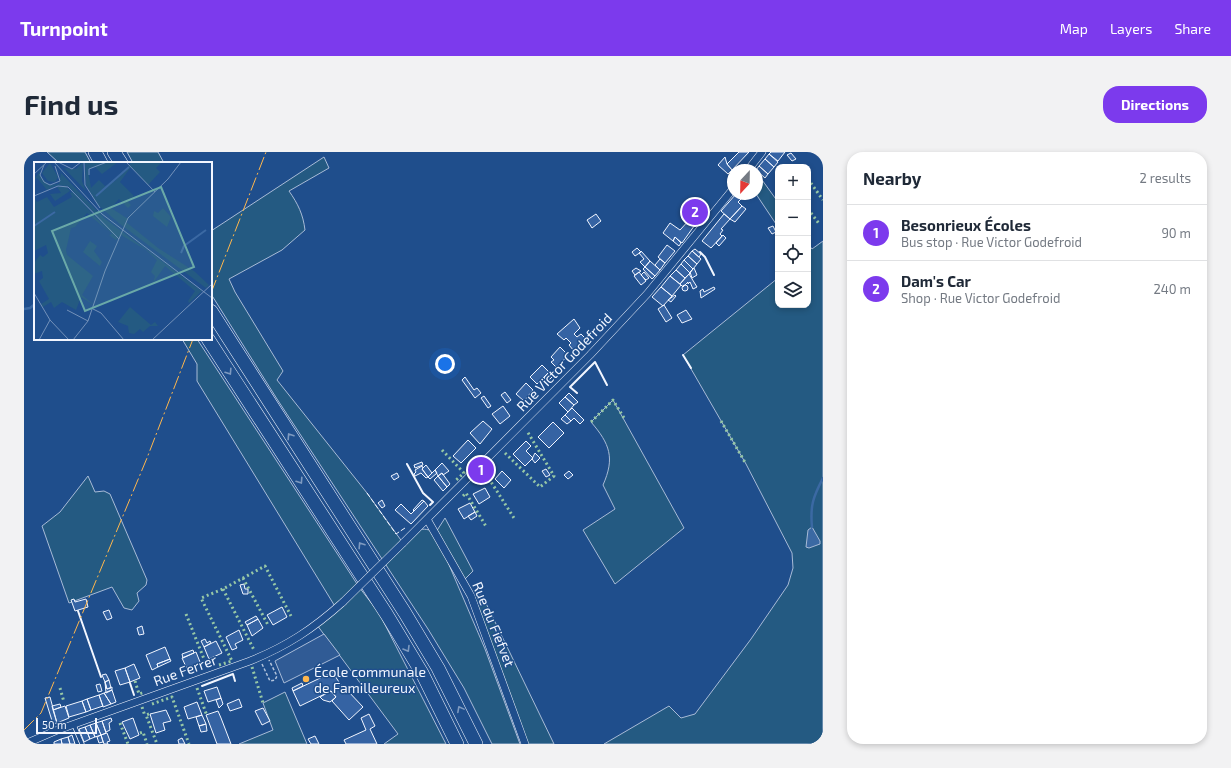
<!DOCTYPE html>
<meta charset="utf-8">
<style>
:root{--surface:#fff;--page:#f2f2f3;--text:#1f2937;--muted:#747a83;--line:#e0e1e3;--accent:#7c3aed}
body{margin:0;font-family:"Exo 2",sans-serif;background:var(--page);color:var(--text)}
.controls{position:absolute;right:12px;top:12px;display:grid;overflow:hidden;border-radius:8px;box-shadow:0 2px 6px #0003}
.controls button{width:36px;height:36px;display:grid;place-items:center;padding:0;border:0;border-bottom:1px solid var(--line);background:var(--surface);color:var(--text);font:20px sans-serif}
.compass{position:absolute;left:703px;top:12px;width:36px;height:36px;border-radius:50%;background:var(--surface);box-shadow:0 2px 6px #0003;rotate:202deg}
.scale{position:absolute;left:12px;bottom:10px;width:61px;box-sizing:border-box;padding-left:4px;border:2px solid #f2f6ff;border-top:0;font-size:11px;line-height:14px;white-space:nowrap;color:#f2f6ff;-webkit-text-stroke:3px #1f4e8c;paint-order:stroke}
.you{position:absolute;left:421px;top:212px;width:14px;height:14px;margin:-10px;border:3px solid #fff;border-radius:50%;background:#1a73e8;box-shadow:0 0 0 6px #1a73e833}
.badge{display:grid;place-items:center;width:26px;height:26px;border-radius:50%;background:var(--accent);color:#fff;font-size:13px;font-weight:700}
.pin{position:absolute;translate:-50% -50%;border:2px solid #fff;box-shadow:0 1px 4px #0006}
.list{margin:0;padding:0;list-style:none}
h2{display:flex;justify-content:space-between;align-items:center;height:52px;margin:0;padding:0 16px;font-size:17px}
h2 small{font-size:13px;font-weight:400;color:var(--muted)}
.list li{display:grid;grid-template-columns:26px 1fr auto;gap:12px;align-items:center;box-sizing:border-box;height:56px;padding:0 16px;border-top:1px solid var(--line)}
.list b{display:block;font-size:15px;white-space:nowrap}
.list p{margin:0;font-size:13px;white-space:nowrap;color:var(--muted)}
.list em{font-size:13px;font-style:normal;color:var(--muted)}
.icon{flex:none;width:22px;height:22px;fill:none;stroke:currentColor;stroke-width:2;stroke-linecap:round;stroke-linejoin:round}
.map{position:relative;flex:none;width:799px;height:592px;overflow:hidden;border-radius:16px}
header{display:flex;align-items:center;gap:24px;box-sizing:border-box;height:56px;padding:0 20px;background:var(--accent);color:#fff}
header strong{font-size:19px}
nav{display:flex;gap:22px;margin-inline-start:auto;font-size:14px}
.intro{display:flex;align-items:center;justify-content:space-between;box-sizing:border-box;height:96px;padding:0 24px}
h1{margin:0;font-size:28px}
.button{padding:10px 18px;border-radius:16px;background:var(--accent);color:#fff;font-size:14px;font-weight:700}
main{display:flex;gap:24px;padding:0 24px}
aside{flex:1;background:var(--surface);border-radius:16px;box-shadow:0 2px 6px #0003}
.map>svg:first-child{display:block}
.green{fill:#245a82;stroke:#a8bbd7}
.parking{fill:#305b95;stroke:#a8bbd7}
.water{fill:#3b69a3;stroke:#a8bbd7}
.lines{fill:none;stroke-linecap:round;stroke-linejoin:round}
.stream{stroke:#3b69a3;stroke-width:2.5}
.building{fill:#3563a3;stroke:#f2f6ff}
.lane-casing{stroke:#f2f6ff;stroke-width:5}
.street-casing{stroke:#f2f6ff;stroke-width:8}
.highway-casing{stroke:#f2f6ff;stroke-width:14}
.path{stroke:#b3c4dc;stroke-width:1.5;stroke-dasharray:3 2;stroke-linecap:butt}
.lane{stroke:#1f4e8c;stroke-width:3.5}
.street{stroke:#1f4e8c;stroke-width:7}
.highway{stroke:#1f4e8c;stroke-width:13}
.street-bridge-casing{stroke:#f2f6ff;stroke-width:8;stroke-linecap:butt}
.street-bridge{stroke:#1f4e8c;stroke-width:7}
.hedge{stroke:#97c8a6;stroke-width:3;stroke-dasharray:2 3;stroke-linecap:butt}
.fence{stroke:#f2f6ff;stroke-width:1;stroke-dasharray:5 2;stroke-linecap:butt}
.wall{stroke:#f2f6ff;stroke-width:2}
.power{stroke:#ffb74d;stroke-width:1;stroke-dasharray:14 3 2 3;stroke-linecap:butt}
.oneway{stroke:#7e9ac0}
.poi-dot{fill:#ffb74d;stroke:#1f4e8c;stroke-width:1.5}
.labels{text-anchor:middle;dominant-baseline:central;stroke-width:3;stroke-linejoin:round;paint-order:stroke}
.street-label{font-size:14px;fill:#f2f6ff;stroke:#1f4e8c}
.poi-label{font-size:14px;fill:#f2f6ff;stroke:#1f4e8c;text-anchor:start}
.inset-river{fill:none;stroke:#3b69a3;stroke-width:2}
.inset-road{fill:none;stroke:#7391ba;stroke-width:1}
.view{fill:#6aa9a8;fill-opacity:0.15;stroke:#6aa9a8;stroke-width:2}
.inset-edge{fill:none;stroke:#f2f6ff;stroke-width:2}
</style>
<header>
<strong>Turnpoint</strong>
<nav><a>Map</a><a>Layers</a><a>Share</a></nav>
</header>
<div class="intro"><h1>Find us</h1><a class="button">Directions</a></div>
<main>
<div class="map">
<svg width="799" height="592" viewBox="0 0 799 592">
<rect width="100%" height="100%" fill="#1f4e8c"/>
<!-- green -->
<path class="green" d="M 23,0 L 61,0 L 67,11 L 35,11 Z
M 103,0 L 134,0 L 140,11 L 109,11 Z
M 300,5 L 305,16 L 265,39 C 274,52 279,62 281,78 L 258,98 L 205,127 L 211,140 L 259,219 L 253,228 L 343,341 L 379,391 C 390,380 394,373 411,380 L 461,497 L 496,592 L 468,592 L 440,536 L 404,477 L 253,247 L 187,142 L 187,79 Z
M 733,21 L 754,50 L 754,75 L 732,42 Z
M 799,89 L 799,592 L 580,592 L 645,554 L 657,566 L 671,562 L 727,487 L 764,433 L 769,416 L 768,401 L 722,312 L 659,203 L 754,126 L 754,153 L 784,153 L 784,92 L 788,97 Z
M 158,187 L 173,187 L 335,435 L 355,461 L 422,592 L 360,592 L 374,582 L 293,473 L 312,456 L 173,229 L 173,212 Z
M 589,248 L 660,376 L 591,432 L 559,378 L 591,357 L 579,333 C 591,306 586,292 567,270 Z
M 64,324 L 71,340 L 80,339 L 86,342 L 123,428 L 122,433 L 113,441 L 115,449 L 108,458 L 100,456 L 88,435 L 45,451 L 18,374 L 36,360 Z
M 421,366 L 449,419 L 439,429 L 412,380 Z
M 458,443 L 530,592 L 501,592 L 447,444 Z
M 261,540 L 283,592 L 215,592 L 249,578 L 239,551 Z"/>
<!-- parking -->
<path class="parking" d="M 300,482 L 316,503 L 260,531 L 251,509 Z"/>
<!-- water -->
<path class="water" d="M 788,375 L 796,389 L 796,392 L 785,396 L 782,395 L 784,378 Z"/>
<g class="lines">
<!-- stream -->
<path class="stream" d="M 0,157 L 6,156 L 11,152
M 788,375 C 786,354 789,345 799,326"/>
</g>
<!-- building -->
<path class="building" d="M 715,0 L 725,0 L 708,18 L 703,12 Z
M 747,0 L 761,0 L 754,9 L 745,2 Z
M 767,1 L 772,7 L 768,9 L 763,3 Z
M 745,2 L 754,10 L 750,15 L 741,7 Z
M 701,5 L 703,12 L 708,18 L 704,22 L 694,13 Z
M 741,7 L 750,15 L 744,22 L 735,14 Z
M 735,14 L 744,22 L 741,26 L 732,18 Z
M 712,42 L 722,42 L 714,50 L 718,54 L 706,67 L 697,59 Z
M 669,50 L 681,59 L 673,70 L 661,61 Z
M 718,54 L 722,57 L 711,70 L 706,67 Z
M 572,62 L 577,69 L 568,76 L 563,68 Z
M 700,62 L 706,67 L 697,77 L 699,78 L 696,82 L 698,84 L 687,96 L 678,89 Z
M 667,66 L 673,70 L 658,91 L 651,85 L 649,89 L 639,81 L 646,71 L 656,78 Z
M 749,74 L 752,80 L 748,82 L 744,76 Z
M 699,83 L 702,86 L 695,94 L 692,91 Z
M 651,85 L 657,91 L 655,94 L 649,89 Z
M 643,93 L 651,99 L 641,111 L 634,105 Z
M 613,96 L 617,100 L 611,104 L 608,100 Z
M 671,97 L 677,102 L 675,105 L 668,99 Z
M 617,99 L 626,109 L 621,115 L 616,110 L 620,107 L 615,101 Z
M 668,99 L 677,107 L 673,112 L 664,104 Z
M 664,104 L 673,112 L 669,117 L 660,108 Z
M 636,107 L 641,111 L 636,118 L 631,113 Z
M 660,108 L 669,117 L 666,121 L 657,112 Z
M 626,109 L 636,118 L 631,124 L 621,115 Z
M 657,112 L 666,121 L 661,126 L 652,118 Z
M 621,115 L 631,124 L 628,127 L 619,117 Z
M 612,116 L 617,119 L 611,123 L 608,119 Z
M 670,116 L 673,123 L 668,126 L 666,120 Z
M 652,118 L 661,126 L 656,132 L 646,124 Z
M 615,120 L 622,129 L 617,133 L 610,124 Z
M 620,120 L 625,126 L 622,128 L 617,123 Z
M 665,122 L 673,135 L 669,137 L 666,130 L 664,132 L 664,130 L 659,135 L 656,132 Z
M 646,124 L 657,133 L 648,144 L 637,135 Z
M658 136a3 3 0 1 1 6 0a3 3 0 1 1-6 0Z
M 637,135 L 648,144 L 639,154 L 628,145 Z
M 690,135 L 691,137 L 677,146 L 676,139 L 679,137 L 680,140 Z
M 651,143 L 652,144 L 647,150 L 644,148 Z
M 640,153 L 648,166 L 642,170 L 634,157 Z
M 662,158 L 668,167 L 658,171 L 653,163 Z
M 550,167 L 556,176 L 550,182 L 553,185 L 557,182 L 562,187 L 550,199 L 545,193 L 547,191 L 542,186 L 540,188 L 533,182 Z
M 536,195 L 544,203 L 533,216 L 527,210 L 530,208 L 527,205 Z
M 518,213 L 525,220 L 513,232 L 506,225 Z
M 525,220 L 529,224 L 524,229 L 520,226 Z
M 441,225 L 450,238 L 453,236 L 457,241 L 451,246 L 438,228 Z
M 502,231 L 509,238 L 500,249 L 492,242 Z
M 481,240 L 487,248 L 483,251 L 477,243 Z
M 545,241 L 554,250 L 550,253 L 541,245 Z
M 460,244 L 467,254 L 464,256 L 457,246 Z
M 541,245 L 550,253 L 544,260 L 535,251 Z
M 479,254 L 486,264 L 476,272 L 468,262 Z
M 548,256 L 560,268 L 556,272 L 550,266 L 547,269 L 541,263 Z
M 541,263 L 547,269 L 543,272 L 537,267 Z
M 459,269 L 468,277 L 456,292 L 446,281 Z
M 529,270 L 540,281 L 525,296 L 514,285 Z
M 444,288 L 452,296 L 437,311 L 429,304 Z
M 502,289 L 507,294 L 502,299 L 509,306 L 501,314 L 489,302 Z
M 511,301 L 516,306 L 511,311 L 508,307 Z
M 398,310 L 399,313 L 391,316 L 390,313 Z
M 418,311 L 425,319 L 419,323 L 418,321 L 414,324 L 411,318 Z
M 402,313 L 408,321 L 404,325 L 398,317 Z
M 398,314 L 399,316 L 398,317 L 404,325 L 402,326 L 397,321 L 391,324 L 390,322 L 392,320 L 391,318 Z
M 522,317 L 526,323 L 522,325 L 518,319 Z
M 411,318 L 413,321 L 406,327 L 404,325 Z
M 478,319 L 487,328 L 480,336 L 471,327 Z
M 545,319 L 549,323 L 544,327 L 540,323 Z
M 373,321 L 375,325 L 370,328 L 367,324 Z
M 418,321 L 426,332 L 423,335 L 414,324 Z
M 414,324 L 423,335 L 419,339 L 410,328 Z
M 461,336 L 466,345 L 455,352 L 449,342 Z
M 358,348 L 361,354 L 358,356 L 354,351 Z
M 398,348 L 400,349 L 390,359 L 389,358 Z
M 400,349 L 404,354 L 387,372 L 371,358 L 377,352 L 387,362 Z
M 446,351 L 451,360 L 440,367 L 434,357 Z
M 451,360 L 453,364 L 447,368 L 444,364 Z
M 220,432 L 221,437 L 224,437 L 224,442 L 219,442 L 216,433 Z
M 50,447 L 51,450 L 62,447 L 64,455 L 51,459 L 47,448 Z
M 258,455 L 263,465 L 249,473 L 243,463 Z
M 85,458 L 88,466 L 83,468 L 79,460 Z
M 232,464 L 234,467 L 223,473 L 221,470 Z
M 234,467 L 239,476 L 228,484 L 223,473 Z
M 118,474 L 120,482 L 115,483 L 113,476 Z
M 215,478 L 219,488 L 211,492 L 213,496 L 208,498 L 202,485 Z
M 181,487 L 183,491 L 186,489 L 187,491 L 180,495 L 177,489 Z
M 192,489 L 198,501 L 185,507 L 180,495 Z
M 141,495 L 146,507 L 133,512 L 134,515 L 128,518 L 122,503 Z
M 169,498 L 170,501 L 159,506 L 158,502 Z
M 172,500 L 176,510 L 163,517 L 158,506 Z
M 146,507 L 147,509 L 134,515 L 133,512 Z
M 110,512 L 116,526 L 106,530 L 101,516 Z
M 101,516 L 106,530 L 96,533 L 91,519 Z
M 313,518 L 315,523 L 311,524 L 317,533 L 316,535 L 321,540 L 323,538 L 339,555 L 325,568 L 308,549 L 312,545 L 307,539 L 276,554 L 269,539 Z
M 82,522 L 85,528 L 81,530 L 78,523 Z
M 85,528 L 87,536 L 83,537 L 81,530 Z
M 81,530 L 83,537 L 88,535 L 88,538 L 82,541 Z
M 278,531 L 279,534 L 269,539 L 268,536 Z
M 76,532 L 78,539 L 74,540 L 72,533 Z
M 193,535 L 197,546 L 184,550 L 180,539 Z
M 88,538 L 92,550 L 87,552 L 80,541 Z
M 307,539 L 312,545 L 306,550 L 299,548 L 296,545 Z
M 80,541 L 87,552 L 79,555 L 75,543 Z
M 75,543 L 79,554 L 67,558 L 63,547 Z
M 26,545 L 33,571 L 29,572 L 21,546 Z
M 197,546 L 199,552 L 195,556 L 192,548 Z
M 63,547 L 67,558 L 62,560 L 58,549 Z
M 215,547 L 218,555 L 206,559 L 203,552 Z
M 58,549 L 62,560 L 45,565 L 42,554 Z
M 173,550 L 178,563 L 164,567 L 160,555 Z
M 36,552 L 37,555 L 29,558 L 28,554 Z
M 41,554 L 45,566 L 33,571 L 29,558 Z
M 239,556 L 246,569 L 238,573 L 231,559 Z
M 142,558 L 147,569 L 139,571 L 141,578 L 132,581 L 126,562 Z
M 194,559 L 197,566 L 207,592 L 193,592 L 187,576 L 182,563 Z
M 345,562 L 351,574 L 346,577 L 353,592 L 322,592 L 320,588 L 342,578 L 337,566 Z
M 178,563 L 182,572 L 175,574 L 172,565 Z
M 87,566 L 88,569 L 85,571 L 86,578 L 82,580 L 78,569 Z
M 109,566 L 115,583 L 106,587 L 98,570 Z
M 78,569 L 82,581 L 77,583 L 72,571 Z
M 72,571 L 77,583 L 71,585 L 66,573 Z
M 182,572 L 183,579 L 177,580 L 175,574 Z
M 66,573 L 71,585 L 66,587 L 61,575 Z
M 61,575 L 66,587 L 60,590 L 55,577 Z
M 83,581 L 86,589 L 83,590 L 84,592 L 80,592 L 77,583 Z
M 48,583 L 51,592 L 46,592 L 44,585 Z
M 77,583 L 79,590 L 75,591 L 73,585 Z
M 291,584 L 295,592 L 287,592 L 284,587 Z
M 44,585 L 46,592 L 38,592 L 37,587 Z
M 158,586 L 161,592 L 155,592 L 154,588 Z
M 37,587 L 38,592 L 30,592 L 30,590 Z"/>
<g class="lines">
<!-- lane casing -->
<g class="lane-casing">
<path id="lane" d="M 50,573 L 58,592"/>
</g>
<!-- street casing -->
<g class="street-casing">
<path id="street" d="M 724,18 L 738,0
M 403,367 L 447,444 L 501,592
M 379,391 L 566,203 L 623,142 L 709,37
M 1,592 L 31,579 L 226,509 C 263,494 289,477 319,450"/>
</g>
<!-- highway casing -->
<g class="highway-casing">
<path id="highway" d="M 71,0 L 77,11
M 90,0 L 97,11
M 187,159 L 381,461 L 414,516 L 452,592
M 184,187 L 363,463 L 398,521 L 433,592"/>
</g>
<!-- path -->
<path class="path" d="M 238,512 L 246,529 L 251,528 L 253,524 L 245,508"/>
<!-- lane -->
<use href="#lane" class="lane"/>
<!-- street -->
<use href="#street" class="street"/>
<!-- highway -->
<use href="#highway" class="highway"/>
<!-- street-bridge casing -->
<g class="street-bridge-casing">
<path id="street-bridge" d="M 319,450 L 379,391"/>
</g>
<!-- street-bridge -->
<use href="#street-bridge" class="street-bridge"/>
<!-- hedge -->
<path class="hedge" d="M 784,27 L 799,48
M 784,57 L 796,73
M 697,269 L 722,312
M 567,270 L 589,248 L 600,266
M 418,298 L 440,321 L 431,329
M 481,301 L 516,335 L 530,324 L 503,279
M 462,322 L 490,366
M 439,344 L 442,341 L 463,376
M 219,426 L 244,473
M 199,437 L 230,498
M 162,462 L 184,517
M 195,513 L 208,509 L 177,446 L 199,437 L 241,414 L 267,464
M 228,515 L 239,551
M 111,529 L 115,542 L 121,540
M 36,536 L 40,550
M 173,536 L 183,564
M 128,552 L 148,545 L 165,592
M 118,555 L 121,564
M 125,562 L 122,563 L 133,592
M 96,571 L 104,592
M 116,581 L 119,580 L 123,592"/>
<!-- fence -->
<path class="fence" d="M 343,341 L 372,382 L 381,376"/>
<!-- wall -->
<path class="wall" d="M 676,100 L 681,105 L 690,123
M 659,203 L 667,216
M 553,241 L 546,235 L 571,210 L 583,233
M 383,312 L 399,341 L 409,350 L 406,353
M 54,459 L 77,525
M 106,531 L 110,543
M 178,534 L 209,522 L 211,529"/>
<!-- power -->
<path class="power" d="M 187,141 L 242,0
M 0,578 L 17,561 L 123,306 L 169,187"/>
</g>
<!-- one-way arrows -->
<defs><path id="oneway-chevron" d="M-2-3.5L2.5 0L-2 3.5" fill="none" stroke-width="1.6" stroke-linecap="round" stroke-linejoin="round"/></defs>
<g class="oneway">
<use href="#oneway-chevron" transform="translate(205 220) rotate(57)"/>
<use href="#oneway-chevron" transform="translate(266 284) rotate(-123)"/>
<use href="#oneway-chevron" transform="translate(276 329) rotate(57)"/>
<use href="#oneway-chevron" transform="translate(337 393) rotate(-123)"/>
<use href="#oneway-chevron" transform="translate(383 497) rotate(59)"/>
<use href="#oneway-chevron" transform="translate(436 557) rotate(-118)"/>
</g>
<!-- markers -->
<circle class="poi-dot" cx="282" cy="527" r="4"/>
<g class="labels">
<!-- street labels -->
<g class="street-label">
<text transform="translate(540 210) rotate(-46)">Rue Victor Godefroid</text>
<text transform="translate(470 472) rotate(68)">Rue du Fiefvet</text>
<text transform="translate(161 518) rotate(-20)">Rue Ferrer</text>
</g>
<!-- poi labels -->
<g class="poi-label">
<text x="290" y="519">École communale<tspan x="290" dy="16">de Familleureux</tspan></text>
</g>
</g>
<!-- overview -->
<g transform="translate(10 10)">
<rect width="178" height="178" fill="#1f4e8c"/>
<path d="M 49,0 L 48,19 L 52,29 L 30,6 L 42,7 ZM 51,0 L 84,0 L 68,12 L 61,5 L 54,8 L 57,26 L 65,18 L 71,24 L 81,19 L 98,0 L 128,0 L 122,6 L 126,10 L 114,23 L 97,5 L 86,20 L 100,34 L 94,40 L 97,43 L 94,46 L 85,37 L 77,46 L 94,57 L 92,60 L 124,86 L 160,109 L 175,123 L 172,126 L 86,62 L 64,43 L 52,23 ZM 16,1 L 24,15 L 21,20 L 14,19 L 8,11 ZM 6,9 L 6,14 L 15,23 L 25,22 L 27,11 L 70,56 L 168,129 L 155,141 L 154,139 L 161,129 L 131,104 L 119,121 L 121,114 L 117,110 L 123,98 L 112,88 L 87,73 L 82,78 L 75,73 L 78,72 L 35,25 L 31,23 L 36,29 L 21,39 L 16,32 L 27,31 L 23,25 L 30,23 L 21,24 L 13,28 L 3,16 L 0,18 ZM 39,30 L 74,69 L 53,51 L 41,65 L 37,66 L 32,88 L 33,93 L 59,114 L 48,133 L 60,143 L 47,135 L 42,148 L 28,140 L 20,146 L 17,140 L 9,145 L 7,142 L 15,137 L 5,119 L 9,116 L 8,109 L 0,112 L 0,101 L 6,93 L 9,95 L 14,91 L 12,83 L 0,89 L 0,36 L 3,40 L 13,35 L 20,45 L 38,35 L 36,31 ZM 129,46 L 137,55 L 133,65 L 119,54 L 120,49 L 124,51 ZM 56,79 L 63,84 L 60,89 L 68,100 L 66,104 L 49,90 ZM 96,145 L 117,163 L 121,160 L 124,164 L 116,164 L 109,170 L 106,167 L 100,172 L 95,171 L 94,164 L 84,160 Z" fill="#245a82"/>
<path class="inset-river" d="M 62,34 L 95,5M 0,64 L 21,50M 147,91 L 150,84 L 172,68"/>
<path class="inset-road" d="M 20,0 L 68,52 L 178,136M 24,0 L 38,7 L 47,0M 50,0 L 51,23 L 66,46M 92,0 L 121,30M 10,3 L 6,13 L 10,20 L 16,23 L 26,19 L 21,4M 0,12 L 13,0M 55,13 L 55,7 L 73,0M 0,34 L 24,24 L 34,25 L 85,77M 0,131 L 16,158 L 35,178M 59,147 L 67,151 L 90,178M 33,148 L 54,159M 5,178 L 16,158M 39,178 L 54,159 L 71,109 L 94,56 L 134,17 L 147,0M 118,178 L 178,122"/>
<path class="view" d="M 127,25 L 160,105 L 51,149 L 18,69 Z"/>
<rect width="178" height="178" class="inset-edge"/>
</g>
</svg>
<div class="controls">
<button>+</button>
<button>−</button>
<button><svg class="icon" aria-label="locate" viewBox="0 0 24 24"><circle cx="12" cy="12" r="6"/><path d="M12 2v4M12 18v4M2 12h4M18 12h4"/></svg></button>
<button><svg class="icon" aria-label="layers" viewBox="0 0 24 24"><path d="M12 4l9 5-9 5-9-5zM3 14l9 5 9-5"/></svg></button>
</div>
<svg class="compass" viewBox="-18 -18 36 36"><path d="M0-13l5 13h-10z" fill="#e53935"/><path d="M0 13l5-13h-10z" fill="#747a83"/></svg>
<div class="scale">50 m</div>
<div class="you"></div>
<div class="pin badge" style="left:457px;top:318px">1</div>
<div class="pin badge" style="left:671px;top:60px">2</div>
</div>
<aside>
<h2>Nearby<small>2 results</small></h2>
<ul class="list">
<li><span class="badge">1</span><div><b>Besonrieux Écoles</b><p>Bus stop · Rue Victor Godefroid</p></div><em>90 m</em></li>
<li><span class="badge">2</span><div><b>Dam's Car</b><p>Shop · Rue Victor Godefroid</p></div><em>240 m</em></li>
</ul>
</aside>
</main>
